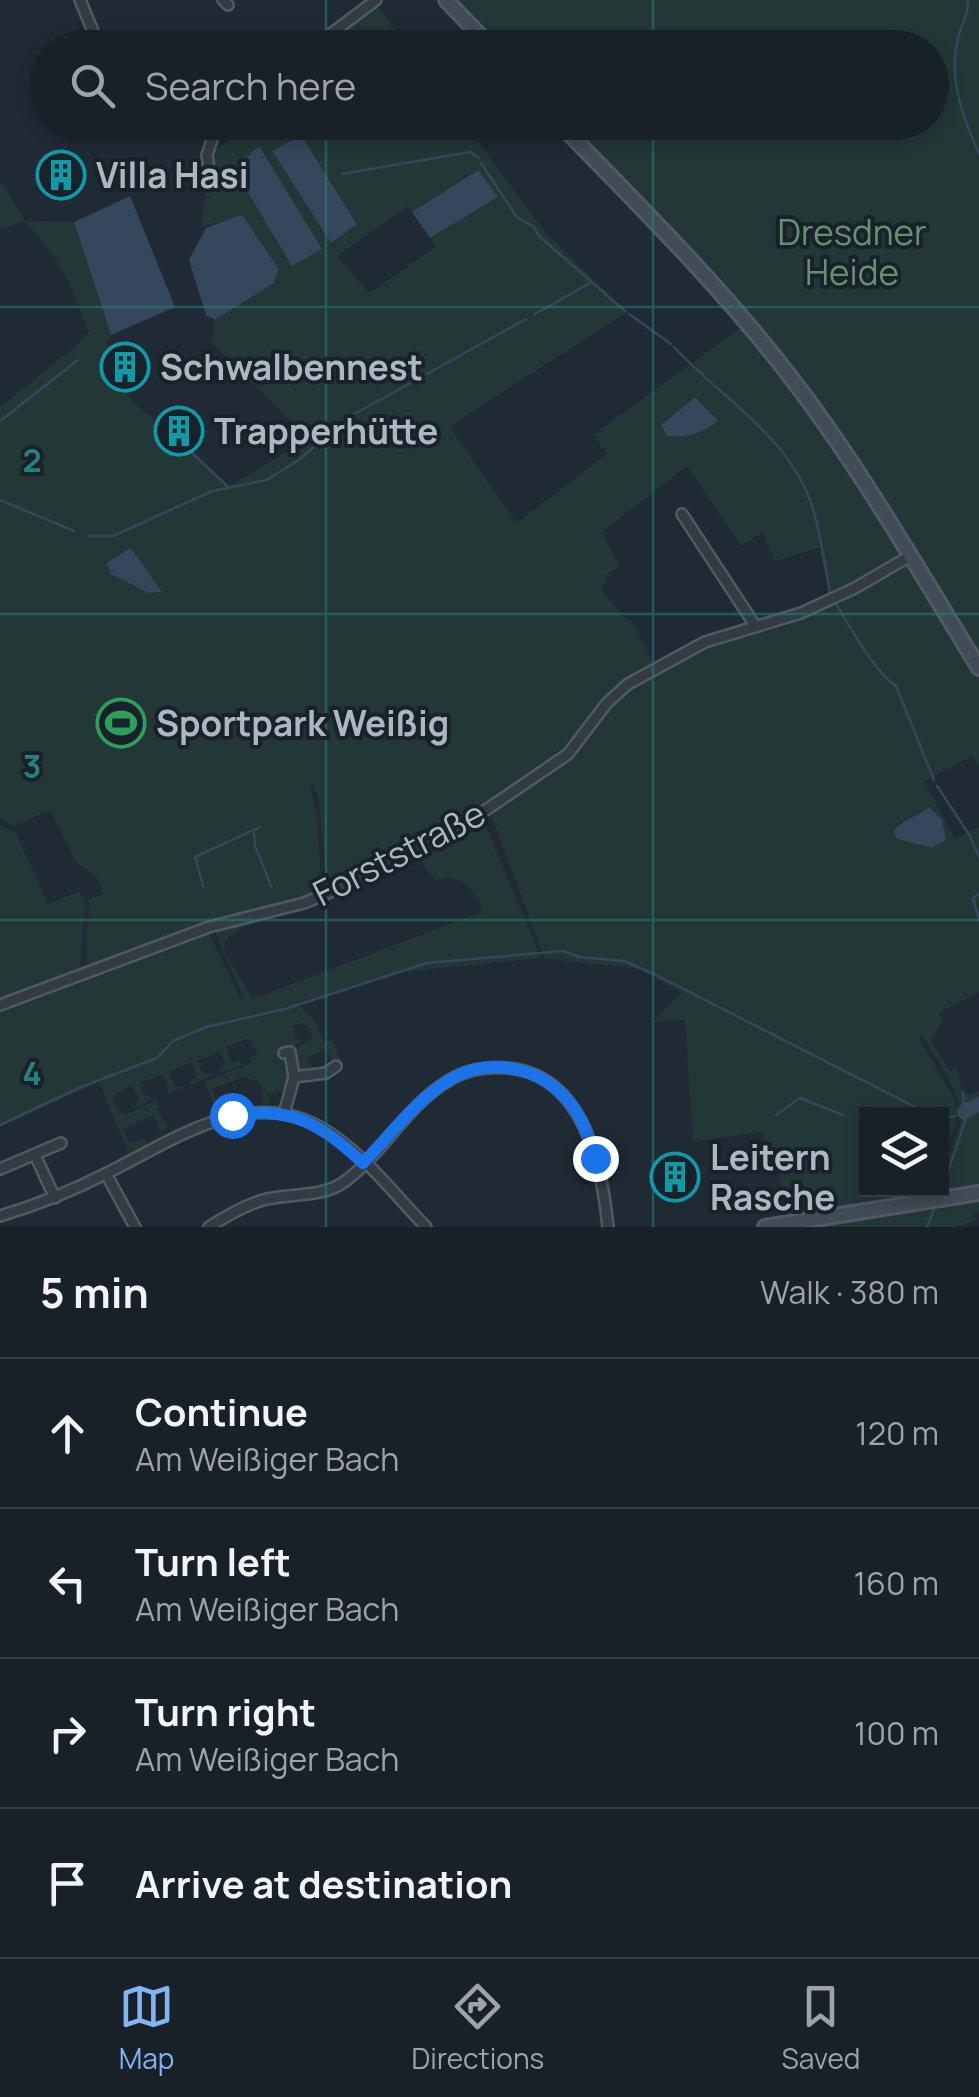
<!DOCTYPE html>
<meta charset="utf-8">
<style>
:root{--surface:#182028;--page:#252d34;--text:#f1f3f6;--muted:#9fa3a8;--line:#363e45;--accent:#83b4f2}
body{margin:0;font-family:Manrope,sans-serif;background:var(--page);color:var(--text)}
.controls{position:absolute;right:30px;bottom:30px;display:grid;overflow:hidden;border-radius:0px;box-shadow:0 5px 15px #0003}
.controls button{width:90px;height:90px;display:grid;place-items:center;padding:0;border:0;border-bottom:2px solid var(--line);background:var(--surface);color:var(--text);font:50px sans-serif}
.stop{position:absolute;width:30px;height:30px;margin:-22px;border:8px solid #1a73e8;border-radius:50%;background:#fff}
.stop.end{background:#1a73e8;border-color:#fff;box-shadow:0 2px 10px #0008}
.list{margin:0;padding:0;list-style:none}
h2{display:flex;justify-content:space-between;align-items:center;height:130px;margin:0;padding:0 40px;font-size:42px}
h2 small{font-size:32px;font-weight:400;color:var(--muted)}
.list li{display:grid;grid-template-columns:65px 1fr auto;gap:30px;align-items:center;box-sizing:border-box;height:150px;padding:0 40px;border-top:2px solid var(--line)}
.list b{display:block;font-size:38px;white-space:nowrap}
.list p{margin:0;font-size:32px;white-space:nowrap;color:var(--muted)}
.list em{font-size:32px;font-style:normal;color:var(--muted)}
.icon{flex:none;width:55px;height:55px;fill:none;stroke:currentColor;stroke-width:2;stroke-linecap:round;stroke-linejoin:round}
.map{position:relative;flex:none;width:979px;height:1227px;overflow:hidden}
.search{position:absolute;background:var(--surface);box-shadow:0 5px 15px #0003;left:30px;right:30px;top:30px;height:110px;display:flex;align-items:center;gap:25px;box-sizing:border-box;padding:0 35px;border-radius:55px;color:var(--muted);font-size:38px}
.sheet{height:730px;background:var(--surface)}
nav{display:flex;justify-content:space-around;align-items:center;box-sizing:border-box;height:140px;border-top:2px solid var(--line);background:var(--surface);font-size:28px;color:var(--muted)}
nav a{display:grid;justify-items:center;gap:5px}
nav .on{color:var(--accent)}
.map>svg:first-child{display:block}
.green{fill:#233737;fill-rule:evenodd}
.water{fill:#35475b}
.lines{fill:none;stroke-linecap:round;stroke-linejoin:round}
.stream{stroke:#35475b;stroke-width:2.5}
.river{stroke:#35475b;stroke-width:15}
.street-casing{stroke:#515a63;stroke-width:14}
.secondary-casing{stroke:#515a63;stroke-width:18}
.street{stroke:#333c45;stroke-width:9}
.secondary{stroke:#424b58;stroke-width:12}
.route{stroke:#1a73e8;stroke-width:12}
.grid{fill:none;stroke:#27807b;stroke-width:2.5;stroke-opacity:0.55}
.labels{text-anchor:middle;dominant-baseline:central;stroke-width:8;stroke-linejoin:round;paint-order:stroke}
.poi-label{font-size:35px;font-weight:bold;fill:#adb7c2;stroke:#19212a;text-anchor:start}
.park-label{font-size:35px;fill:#67916e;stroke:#19212a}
.street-label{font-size:35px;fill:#adb7c2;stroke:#19212a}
.grid-label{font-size:32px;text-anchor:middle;font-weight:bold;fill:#27807b;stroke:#19212a;stroke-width:8;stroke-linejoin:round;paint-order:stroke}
</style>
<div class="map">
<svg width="979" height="1227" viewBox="0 0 979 1227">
<rect width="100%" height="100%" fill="#202a35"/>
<!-- green -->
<path class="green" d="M 450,0 L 979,0 L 979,767 L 973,756 L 924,781 L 955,839 L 979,827 L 979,992 L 939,1012 L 942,1022 L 931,1040 L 950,1072 L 956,1067 L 963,1092 L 971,1094 L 979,1091 L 979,1187 L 934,1194 L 936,1190 L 942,1190 L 942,1174 L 961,1121 C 961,1091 937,1061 923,1035 L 919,1038 L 957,1104 L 956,1124 L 942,1163 L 942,1114 L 866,1114 L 866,1190 L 922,1190 L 920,1195 L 787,1215 L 777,1164 L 767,1165 L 762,1132 L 693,1142 L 685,1019 L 653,1022 L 682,993 L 636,968 L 545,959 L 490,812 L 574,755 L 611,705 L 630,688 L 705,648 L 786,626 L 857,591 L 853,584 L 829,594 L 819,548 L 775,561 L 763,532 L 741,546 L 687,466 L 602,532 L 619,566 L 607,575 L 602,590 L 627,621 L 631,619 L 653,663 L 626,680 L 566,751 L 480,810 L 327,888 L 319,800 L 313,783 L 310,787 L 316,811 L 322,890 L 299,901 L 253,911 L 254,918 L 310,907 C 283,917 241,918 224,943 L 225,953 L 253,999 L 484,911 C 473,891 463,872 437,880 C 429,876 419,859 420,850 L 482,817 L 541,958 L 400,972 L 297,1003 L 313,1018 L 324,1042 L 333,1041 L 342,1064 L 340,1069 L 325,1049 L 307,1058 L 315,1070 L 321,1072 L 300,1073 L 293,1050 L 312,1038 L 310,1028 L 302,1023 L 293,1026 L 295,1039 L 302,1040 L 291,1048 L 280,1050 L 281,1056 L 288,1055 L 291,1075 L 286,1091 L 280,1092 L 276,1086 L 277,1093 L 267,1094 L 271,1104 L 263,1103 L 262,1085 L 258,1081 L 243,1077 L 212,1089 L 217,1104 L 235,1097 L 237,1106 L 216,1111 L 205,1082 L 253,1062 L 249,1058 L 257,1053 L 250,1038 L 226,1047 L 232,1062 L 240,1061 L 242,1065 L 220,1073 L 219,1069 L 225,1064 L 219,1050 L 213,1055 L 197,1060 L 203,1074 L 211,1073 L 212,1076 L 191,1085 L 189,1082 L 197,1076 L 191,1062 L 169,1072 L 175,1087 L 185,1087 L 165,1095 L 169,1089 L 163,1075 L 139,1082 L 145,1096 L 148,1095 L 151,1100 L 137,1107 L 135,1103 L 139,1099 L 131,1085 L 112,1097 L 118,1111 L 125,1115 L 157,1100 L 159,1106 L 156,1108 L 168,1127 L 149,1138 L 160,1130 L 153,1115 L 123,1129 L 130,1144 L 144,1138 L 147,1145 L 129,1153 L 99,1082 L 0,1127 L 0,1010 L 208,931 L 240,998 L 245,1001 L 211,923 L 89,966 L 86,961 L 89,899 L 104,894 L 96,876 L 76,862 L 50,810 L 12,827 L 0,817 L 0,407 L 78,344 L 89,331 C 70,285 61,257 24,221 L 0,230 L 0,180 L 25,221 L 74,222 L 111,335 L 106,343 L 132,401 L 230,486 L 308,439 L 212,343 L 215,320 L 274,283 L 279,269 L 243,216 L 201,227 L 209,170 L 207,155 L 240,134 L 233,123 L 464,123 L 546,233 L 627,312 L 452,425 L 453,432 L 517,523 L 607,454 L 593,435 L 746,324 L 563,123 L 932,122 L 932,48 L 493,47 ZM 301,135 L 357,223 L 331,243 L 272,152 ZM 477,170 L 497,198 L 430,238 L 436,247 L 369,293 L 337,256 L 407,207 L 412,212 ZM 695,397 L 717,421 C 700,434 688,438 667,436 L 661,425 ZM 130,549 C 142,561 152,578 161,592 L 147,593 L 112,574 L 108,563 ZM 930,808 L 942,820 L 946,840 L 932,848 L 897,838 L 893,831 L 901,822 Z
M 375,3 L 408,47 L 314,48 Z
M 0,825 L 16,833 L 48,904 L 80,891 L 85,904 L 80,968 L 74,974 L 0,1002 Z
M 979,1198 L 979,1211 L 973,1214 L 976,1220 L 956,1227 L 798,1227 L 938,1209 Z"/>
<!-- water -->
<path class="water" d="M 301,135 L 357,224 L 331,243 L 272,151 Z
M 259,146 L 322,249 L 292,266 L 234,169 Z
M 478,170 L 498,197 L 430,238 L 412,212 Z
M 130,196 L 175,307 L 111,335 L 74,222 Z
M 237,216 L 243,216 L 279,269 L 274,283 L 215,320 L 206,315 L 189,260 L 206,228 Z
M 695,397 L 718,421 C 701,434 688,438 667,436 L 661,425 Z
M 130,548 C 142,561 151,577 162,592 L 148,593 L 111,574 L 107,563 Z
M 929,807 L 942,820 L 946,840 L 932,848 L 897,839 L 893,831 C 903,819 917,817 929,807 Z"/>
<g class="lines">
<!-- stream -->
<path class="stream" d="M 968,0 C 969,14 961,25 958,38 C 948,78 963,118 979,154
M 481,163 L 517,217 L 534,227 L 539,236 L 625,311
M 342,174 L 470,152 L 479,158
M 535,314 L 590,283
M 629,314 L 671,344
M 674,347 C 721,398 792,438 813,509 C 821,536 825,565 830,593
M 0,421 L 78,360
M 188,449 L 227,486
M 0,500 L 74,531
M 89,536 L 113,536 L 212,491 L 267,480 L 300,459 L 349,417 L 526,319
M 835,602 C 850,627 874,671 896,686 L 934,780
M 937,786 L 970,836 L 979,857
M 254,833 L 255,846 L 272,888
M 203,886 L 195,857 L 260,827
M 979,894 L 973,898 L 979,920
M 776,1115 L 800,1098 L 843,1115
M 942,1118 L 955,1116
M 0,1125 L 81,1087 L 157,1058 L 173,1041 L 206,1027 L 285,1009 L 427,963 L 563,951 L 579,957 L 624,961 L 654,974 L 929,1114
M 941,1192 L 965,1121 L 963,1092
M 927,1227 L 936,1204"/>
<!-- river -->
<path class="river" d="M 964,1112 L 979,1104"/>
<!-- street casing -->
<g class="street-casing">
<path id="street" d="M 80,0 L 100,48
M 223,0 L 228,5
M 312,48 L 376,0
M 209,170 L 207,155 L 218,122
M 682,514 L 756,627
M 0,1005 L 209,927 L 304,903 L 326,894 L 483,812 L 568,754 L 607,703 L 628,684 L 705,642 L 801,613 L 855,588 L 910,556
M 284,1053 L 290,1052 L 294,1077 L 284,1114
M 294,1077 L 326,1073 L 336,1066
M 35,1155 L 55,1198
M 0,1169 L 61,1143
M 106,1174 L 135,1227
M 0,1216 C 37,1205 72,1191 107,1173 C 172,1141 247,1086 320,1127 C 361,1150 394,1194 426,1227
M 209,1227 C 226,1216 243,1206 263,1200 C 289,1193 322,1198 344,1182 C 383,1154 406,1106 448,1081 C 465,1070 487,1066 507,1068 C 583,1074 602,1165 608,1227"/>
</g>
<!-- secondary casing -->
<g class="secondary-casing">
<path id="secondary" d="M 446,0 L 492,48
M 558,122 C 637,204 720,285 789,375 C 860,467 918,569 979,668
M 765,1227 L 979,1193"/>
</g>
<!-- street -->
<use href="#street" class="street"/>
<!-- secondary -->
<use href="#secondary" class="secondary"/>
</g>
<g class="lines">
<!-- route -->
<path class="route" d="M 232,1115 C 292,1106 320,1124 363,1163 C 389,1136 414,1103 446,1082 C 486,1056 540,1065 570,1103 C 583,1118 589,1140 595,1158"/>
</g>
<!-- grid -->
<path class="grid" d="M 326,0 L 326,48M 653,0 L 653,48M 326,122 L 326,1227M 653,122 L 653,1227M 0,307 L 979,307M 0,614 L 979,614M 0,920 L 979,920"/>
<!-- icons -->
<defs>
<g id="building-ring" transform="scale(2.5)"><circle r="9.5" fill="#19212a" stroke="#0f9aa8" stroke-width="1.5"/><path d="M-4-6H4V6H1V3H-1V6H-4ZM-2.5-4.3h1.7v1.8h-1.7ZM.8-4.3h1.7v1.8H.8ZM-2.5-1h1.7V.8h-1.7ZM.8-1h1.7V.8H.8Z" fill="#0f9aa8"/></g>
<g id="stadium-ring" transform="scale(2.5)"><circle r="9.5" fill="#19212a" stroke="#2e9e5b" stroke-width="1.5"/><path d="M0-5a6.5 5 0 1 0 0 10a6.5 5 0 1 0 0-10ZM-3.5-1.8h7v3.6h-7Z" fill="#2e9e5b"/></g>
</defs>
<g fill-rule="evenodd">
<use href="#building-ring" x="61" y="175"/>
<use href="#building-ring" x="125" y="367"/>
<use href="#building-ring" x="179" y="431"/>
<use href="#stadium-ring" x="121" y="723"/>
<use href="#building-ring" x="675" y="1177"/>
</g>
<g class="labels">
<!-- poi labels -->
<g class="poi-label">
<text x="96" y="175">Villa Hasi</text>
<text x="160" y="367">Schwalbennest</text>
<text x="214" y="431">Trapperhütte</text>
<text x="156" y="723">Sportpark Weißig</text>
<text x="710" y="1157">Leitern<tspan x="710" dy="40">Rasche</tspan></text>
</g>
<!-- park labels -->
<g class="park-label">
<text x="852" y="232">Dresdner<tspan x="852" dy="40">Heide</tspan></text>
</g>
<!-- street labels -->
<g class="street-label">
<text transform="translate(399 853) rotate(-27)">Forststraße</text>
</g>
</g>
<g class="grid-label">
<text x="32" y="472">2</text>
<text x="32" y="778">3</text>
<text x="32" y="1085">4</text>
</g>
</svg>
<div class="controls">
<button><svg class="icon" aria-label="layers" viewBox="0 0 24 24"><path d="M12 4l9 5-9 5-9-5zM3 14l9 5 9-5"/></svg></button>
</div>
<div class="stop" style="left:232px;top:1115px"></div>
<div class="stop end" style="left:595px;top:1158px"></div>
<div class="search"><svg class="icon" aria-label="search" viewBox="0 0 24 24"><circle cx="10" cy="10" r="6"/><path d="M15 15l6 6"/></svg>Search here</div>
</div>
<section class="sheet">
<h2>5 min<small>Walk · 380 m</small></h2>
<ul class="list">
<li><svg class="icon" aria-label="ahead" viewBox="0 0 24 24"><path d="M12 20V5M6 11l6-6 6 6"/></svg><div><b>Continue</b><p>Am Weißiger Bach</p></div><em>120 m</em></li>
<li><svg class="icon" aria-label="left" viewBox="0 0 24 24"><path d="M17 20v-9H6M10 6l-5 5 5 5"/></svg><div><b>Turn left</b><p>Am Weißiger Bach</p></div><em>160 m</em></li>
<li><svg class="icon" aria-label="right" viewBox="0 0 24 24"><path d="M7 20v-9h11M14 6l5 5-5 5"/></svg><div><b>Turn right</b><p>Am Weißiger Bach</p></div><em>100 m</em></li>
<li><svg class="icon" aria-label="arrive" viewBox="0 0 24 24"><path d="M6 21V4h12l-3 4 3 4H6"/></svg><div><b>Arrive at destination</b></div></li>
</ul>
</section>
<nav>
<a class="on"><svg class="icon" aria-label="map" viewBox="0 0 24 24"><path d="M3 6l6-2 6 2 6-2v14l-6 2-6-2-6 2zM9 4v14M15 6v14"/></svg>Map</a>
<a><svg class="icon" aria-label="directions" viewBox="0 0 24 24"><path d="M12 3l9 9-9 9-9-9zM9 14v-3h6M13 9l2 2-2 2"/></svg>Directions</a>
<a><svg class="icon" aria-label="saved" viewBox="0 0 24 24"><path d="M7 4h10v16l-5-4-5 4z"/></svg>Saved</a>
</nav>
